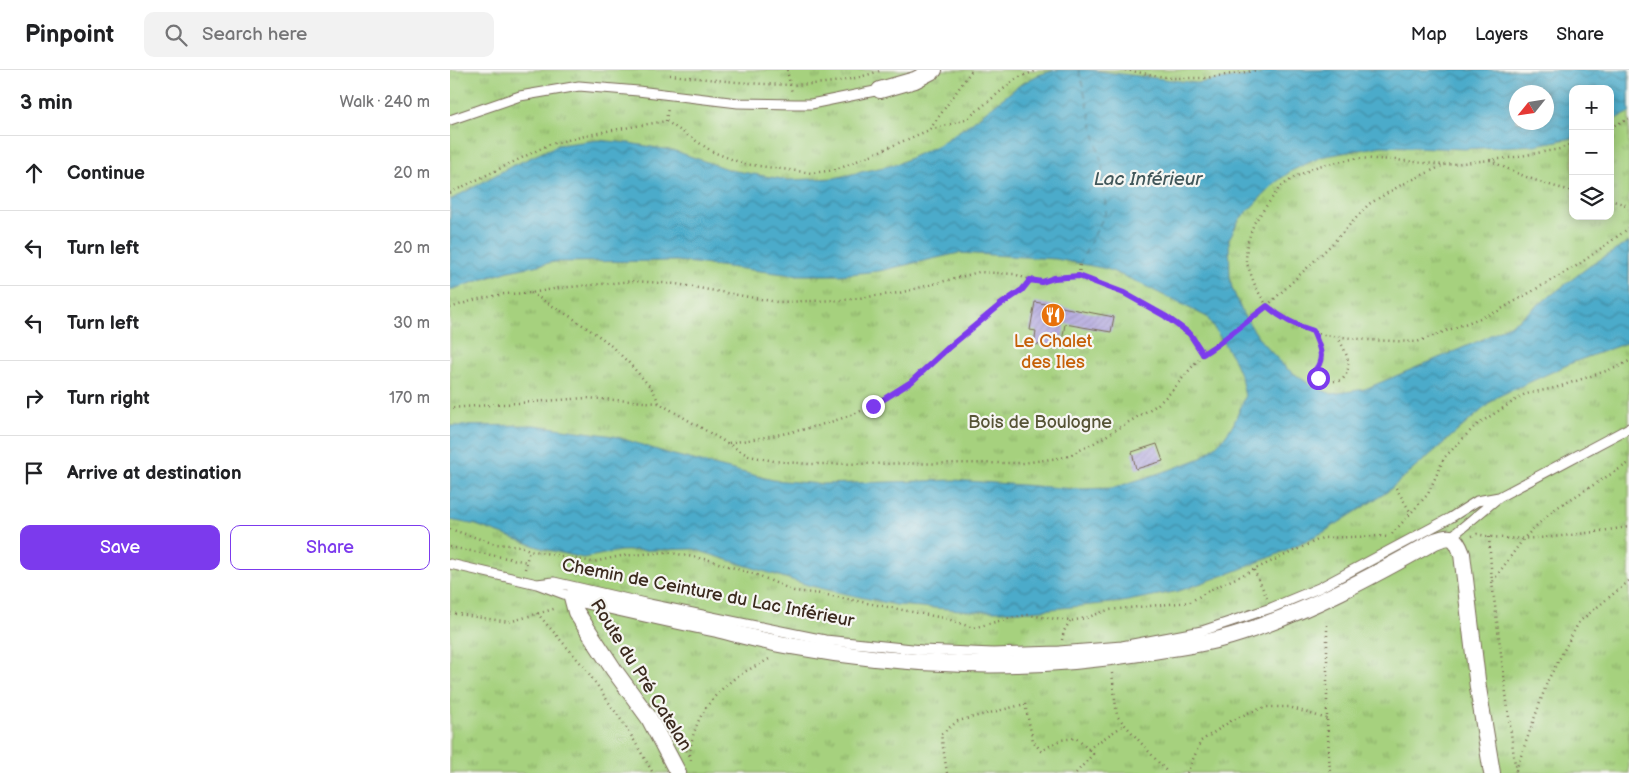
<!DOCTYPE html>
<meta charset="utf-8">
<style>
:root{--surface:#fff;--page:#f2f2f2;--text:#202124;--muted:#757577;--line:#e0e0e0;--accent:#7c3aed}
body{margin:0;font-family:"Balsamiq Sans",sans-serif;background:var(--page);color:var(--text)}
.controls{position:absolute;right:15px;top:15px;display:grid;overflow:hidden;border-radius:10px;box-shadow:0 2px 12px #0003}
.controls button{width:45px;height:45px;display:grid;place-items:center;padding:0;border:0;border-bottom:1px solid var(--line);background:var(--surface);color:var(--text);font:25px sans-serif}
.compass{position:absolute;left:1059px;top:15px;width:45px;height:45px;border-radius:50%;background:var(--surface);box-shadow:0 2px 12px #0003;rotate:240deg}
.stop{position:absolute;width:15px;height:15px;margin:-11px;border:4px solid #7c3aed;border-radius:50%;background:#fff}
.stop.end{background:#7c3aed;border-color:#fff;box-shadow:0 1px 5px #0008}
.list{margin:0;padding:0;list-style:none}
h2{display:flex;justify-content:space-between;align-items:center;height:65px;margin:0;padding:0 20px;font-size:21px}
h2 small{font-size:16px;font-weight:400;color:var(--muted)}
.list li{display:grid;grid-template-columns:32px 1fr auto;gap:15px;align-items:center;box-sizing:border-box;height:75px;padding:0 20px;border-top:1px solid var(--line)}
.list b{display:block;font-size:19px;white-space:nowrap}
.list em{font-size:16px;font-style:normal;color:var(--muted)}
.actions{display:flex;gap:10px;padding:15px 20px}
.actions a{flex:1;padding:11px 0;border:1px solid var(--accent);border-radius:10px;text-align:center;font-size:18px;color:var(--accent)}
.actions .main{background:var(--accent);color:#fff}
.icon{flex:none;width:28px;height:28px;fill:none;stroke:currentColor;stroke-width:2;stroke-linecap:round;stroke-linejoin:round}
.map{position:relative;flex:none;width:1179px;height:703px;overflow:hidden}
header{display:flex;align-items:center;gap:30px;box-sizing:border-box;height:70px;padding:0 25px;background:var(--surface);border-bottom:1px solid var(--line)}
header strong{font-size:24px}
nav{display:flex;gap:28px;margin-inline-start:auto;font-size:18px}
.search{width:350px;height:45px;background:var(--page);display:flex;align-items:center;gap:12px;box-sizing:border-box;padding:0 18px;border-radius:10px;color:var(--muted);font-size:19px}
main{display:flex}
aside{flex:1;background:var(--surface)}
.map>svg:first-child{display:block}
.park{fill:url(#park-tufts);stroke:#707e4e;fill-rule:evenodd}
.water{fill:url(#water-waves);stroke:#436a74;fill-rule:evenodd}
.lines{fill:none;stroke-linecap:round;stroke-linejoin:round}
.ferry{stroke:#41575a;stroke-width:1;stroke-dasharray:6 5;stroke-linecap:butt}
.building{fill:url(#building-hatch)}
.service-casing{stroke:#796a57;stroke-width:11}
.minor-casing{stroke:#796a57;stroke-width:18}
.path{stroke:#796a57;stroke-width:2.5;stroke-dasharray:1 4;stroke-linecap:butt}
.service{stroke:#fff;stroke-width:9}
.minor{stroke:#fff;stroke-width:16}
.route{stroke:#7c3aed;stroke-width:6}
.labels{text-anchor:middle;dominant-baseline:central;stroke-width:4.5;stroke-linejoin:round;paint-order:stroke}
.food-label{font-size:18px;fill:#c56008;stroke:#f6f6f2}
.park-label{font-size:18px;fill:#565436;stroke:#f6f6f2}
.street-label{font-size:18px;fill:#3b2a1e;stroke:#f6f6f2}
.water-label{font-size:19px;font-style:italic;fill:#41575a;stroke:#f6f6f2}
</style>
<header>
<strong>Pinpoint</strong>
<div class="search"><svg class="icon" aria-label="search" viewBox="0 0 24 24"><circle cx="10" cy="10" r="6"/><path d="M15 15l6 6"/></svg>Search here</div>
<nav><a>Map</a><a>Layers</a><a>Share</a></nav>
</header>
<main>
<aside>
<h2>3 min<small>Walk · 240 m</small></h2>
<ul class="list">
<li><svg class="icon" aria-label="ahead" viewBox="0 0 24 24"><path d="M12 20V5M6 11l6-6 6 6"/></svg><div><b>Continue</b></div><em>20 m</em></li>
<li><svg class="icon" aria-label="left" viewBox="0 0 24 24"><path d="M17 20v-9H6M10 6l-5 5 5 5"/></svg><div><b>Turn left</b></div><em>20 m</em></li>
<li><svg class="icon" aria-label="left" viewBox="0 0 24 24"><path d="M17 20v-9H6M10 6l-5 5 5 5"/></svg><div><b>Turn left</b></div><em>30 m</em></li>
<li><svg class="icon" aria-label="right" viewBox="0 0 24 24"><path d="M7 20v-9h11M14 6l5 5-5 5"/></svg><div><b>Turn right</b></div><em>170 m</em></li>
<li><svg class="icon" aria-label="arrive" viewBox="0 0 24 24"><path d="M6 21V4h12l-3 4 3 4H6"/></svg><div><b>Arrive at destination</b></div></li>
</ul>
<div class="actions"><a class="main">Save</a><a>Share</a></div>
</aside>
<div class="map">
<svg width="1179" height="703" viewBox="0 0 1179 703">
<defs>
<pattern id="park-tufts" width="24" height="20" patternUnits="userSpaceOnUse" patternTransform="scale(1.25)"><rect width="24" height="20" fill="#a6d17e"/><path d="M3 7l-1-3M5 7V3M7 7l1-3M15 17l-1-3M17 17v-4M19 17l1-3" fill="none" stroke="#88aa67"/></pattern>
<pattern id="water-waves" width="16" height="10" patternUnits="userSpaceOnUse" patternTransform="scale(1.25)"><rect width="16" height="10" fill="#4babca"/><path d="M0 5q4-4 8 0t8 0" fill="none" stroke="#408ba3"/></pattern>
<pattern id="building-hatch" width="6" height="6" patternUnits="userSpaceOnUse" patternTransform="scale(1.25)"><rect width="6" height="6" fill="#a99ddd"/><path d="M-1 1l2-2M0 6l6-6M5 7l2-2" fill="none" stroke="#8b80b3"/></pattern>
</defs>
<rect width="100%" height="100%" fill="#f6f6f2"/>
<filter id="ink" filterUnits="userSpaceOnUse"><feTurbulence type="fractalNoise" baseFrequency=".02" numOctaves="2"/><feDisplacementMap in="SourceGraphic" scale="10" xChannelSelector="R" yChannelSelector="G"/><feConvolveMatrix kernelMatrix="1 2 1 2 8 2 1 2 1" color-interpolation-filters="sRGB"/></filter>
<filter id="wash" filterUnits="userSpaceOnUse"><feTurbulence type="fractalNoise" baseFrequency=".0096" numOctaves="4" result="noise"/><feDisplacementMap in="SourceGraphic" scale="20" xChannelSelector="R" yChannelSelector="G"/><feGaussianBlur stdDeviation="1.12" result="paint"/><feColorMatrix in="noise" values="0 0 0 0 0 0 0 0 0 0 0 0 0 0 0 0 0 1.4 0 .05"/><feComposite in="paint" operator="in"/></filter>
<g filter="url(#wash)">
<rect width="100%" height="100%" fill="#ede1c1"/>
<!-- park -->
<path class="park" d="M 0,0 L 1179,0 L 1179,703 L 0,703 ZM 1123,19 L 1160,19 L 1160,146 L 1123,146 ZM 1066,22 L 1096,22 L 1096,52 L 1066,52 Z"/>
<!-- water -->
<path class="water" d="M 606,0 L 639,0 L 747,13 L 810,4 L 822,0 L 1179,0 L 1179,43 L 1160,51 L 1160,19 L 1123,19 L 1123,68 L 1085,75 L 1014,79 L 931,76 L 871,87 L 841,101 L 825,113 L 789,150 L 779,169 L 780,208 L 782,218 L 793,244 L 811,271 L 836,298 L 862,316 L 882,324 L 915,319 L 1031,270 L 1068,250 L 1141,195 L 1179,172 L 1179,272 L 1124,292 L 1047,327 L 937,422 L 874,462 L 828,484 L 783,502 L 729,521 L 672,532 L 581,541 L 523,541 L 446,535 L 361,516 L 243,479 L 170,481 L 133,488 L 94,479 L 26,455 L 0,450 L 0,356 L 84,355 L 164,366 L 220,384 L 323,410 L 371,414 L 504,410 L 626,419 L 663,418 L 719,400 L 751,388 L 772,370 L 783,355 L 795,327 L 791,307 L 783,288 L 757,247 L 685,211 L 657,199 L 606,189 L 509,183 L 429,201 L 390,205 L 343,205 L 227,191 L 104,192 L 59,201 L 0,220 L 0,130 L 60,97 L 108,75 L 148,70 L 179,73 L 225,81 L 280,100 L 338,110 L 384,108 L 447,94 L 488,75 L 521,53 L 571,14 L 588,5 ZM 1066,22 L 1096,22 L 1096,52 L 1066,52 Z"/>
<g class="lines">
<!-- ferry -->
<path class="ferry" d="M 629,0 L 652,95 L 656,142 L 630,193"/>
</g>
<g id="blocks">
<!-- building -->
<path class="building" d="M 585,232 L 664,247 L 661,262 L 615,254 L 611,278 L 584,274 L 586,261 L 580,260 Z
M 707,374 L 713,391 L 686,399 L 682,382 Z"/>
</g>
</g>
<g filter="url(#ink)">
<use href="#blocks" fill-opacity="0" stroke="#796a57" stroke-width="1"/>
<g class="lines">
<!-- service casing -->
<g class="service-casing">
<path id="service" d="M 0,50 L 70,26 L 129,16 L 188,21 L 288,33 L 345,34 L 361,34 L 430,20
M 1001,467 L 1049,427 L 1179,358
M 0,494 L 87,514 L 122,527
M 87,514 L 104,512 L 199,534 L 375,570 L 472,580 L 543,583 L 609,581 L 672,576 L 752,561 L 821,538 L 869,518 L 1000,448 L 1027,431 L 1049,427"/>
</g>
<!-- minor casing -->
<g class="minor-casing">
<path id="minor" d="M 430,20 L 465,10 L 484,0
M 228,703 L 199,648 L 164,600 L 126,542 L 122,527 C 170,538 218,549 267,559 C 291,565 316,572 341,576 C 454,597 576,601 689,583 C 723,578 758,574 791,563 C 859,541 923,506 985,471 C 1002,464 1006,467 1012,484 L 1028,618 L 1042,703"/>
</g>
<!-- path -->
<path class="path" d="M 337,0 L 342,23
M 675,0 L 721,8 L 756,8 L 808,0
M 220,5 C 290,12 365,25 432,0
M 216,51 L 218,38
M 1160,57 L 1179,49
M 480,59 L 522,0
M 1123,73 L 1110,79 L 1059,88 L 994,95 L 946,90 L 907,88 L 868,96 L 845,107 L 830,117 L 804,153 L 797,174 L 796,191 L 806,218 L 817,236 L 832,247 L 850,258 L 874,265 L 919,270 L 967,272 L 1046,242 L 1128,195 L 1179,158
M 1040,90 C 1066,104 1094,115 1123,121
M 0,123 L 100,74 L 157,61 L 216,51 L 263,82 L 294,94 L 362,103 L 386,100 L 479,60 L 505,53 L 518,48 L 567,8 L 588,0
M 1160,130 L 1179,136
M 629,206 L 630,193
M 81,223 L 121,247 L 156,271 L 179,293 L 203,320 L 209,333
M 0,238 L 24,230 L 54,224 L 81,223 L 109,218 L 184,211 L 226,214 L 327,232 L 393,230 L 449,223 L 529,202 L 564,204 L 580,210 L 592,212 L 604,208 L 629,206 L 674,223 L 715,245 L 740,264 L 753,284 L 720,323 L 707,335 L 644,373 L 616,387 L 573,393 L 359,394 L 324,391 L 299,386 L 209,333 L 136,328 L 0,338
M 863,262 C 871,278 877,290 862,304 C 872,312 881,312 892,310 C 905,295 895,282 888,267
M 753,284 L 817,236 L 881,175 L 919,134 L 951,115 L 994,95
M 279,373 C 343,363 409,352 461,312 C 481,296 499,277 518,261 C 529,252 539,242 551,234 C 561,226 571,221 580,210
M 946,418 L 961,443
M 0,459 L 45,474 L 71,476 L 79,480 L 143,492 L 171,486 L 217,482 L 259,490 L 310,506 L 344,521 L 372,524 L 498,549 L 523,558 L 560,548 L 578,545 L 620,551 L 636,548 L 658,540 L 740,532 L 760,520 L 872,468 L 929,466 L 938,467
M 942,464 L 978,424 L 994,388 L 1025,356 L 1075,324 L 1105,318 L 1168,297 L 1179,291
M 1022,466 L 1027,464 C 1070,475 1135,463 1179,457
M 1039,467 L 1042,512 L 1066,703
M 0,477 L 77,492
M 75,499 L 79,480
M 804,500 L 817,528
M 1043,511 L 1074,468 L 1103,440 L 1179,393
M 0,543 L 59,552 L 107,538
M 87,543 L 135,598 L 178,660 L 203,703
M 877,555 L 877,649 L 880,703
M 612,570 L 614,561 L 620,551
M 662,603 L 667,646 L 718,703
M 231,672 L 240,686 L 241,692
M 240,685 C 242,651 261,625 288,606 C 298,599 309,595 319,589
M 1066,700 L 1098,610 L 1129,552 L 1179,511
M 497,703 L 491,664 L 508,651 L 575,634 L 583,671 L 591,681 L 610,670 L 626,668 L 638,679 L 674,655
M 626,703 L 643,684 L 638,679
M 737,703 L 751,671 L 781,651 L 800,642 L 817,637 L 839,637 L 877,649"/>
<!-- service -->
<use href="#service" class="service"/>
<!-- minor -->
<use href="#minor" class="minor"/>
</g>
</g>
<g class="lines" filter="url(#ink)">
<!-- route -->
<path class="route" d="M 423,336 L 461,312 L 498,278 L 550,235 L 572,220 L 580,210 L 592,212 L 604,208 L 629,206 L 674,223 L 715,246 L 740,264 L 753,284 L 768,274 L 817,236 C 831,248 846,256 863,261 C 870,278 877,289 862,304 L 868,308"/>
</g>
<!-- icons -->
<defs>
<g id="restaurant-disc" transform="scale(1.25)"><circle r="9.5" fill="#e8710a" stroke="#f6f6f2"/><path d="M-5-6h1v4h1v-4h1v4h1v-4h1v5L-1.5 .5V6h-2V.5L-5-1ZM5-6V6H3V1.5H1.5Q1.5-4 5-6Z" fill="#fff"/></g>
</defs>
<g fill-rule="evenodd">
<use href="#restaurant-disc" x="603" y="245"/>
</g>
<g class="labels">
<!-- food labels -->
<g class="food-label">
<text x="603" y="271">Le Chalet<tspan x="603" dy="21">des Iles</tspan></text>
</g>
<!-- park labels -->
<g class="park-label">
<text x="590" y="352">Bois de Boulogne</text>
</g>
<!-- street labels -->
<g class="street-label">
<text transform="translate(258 523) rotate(11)">Chemin de Ceinture du Lac Inférieur</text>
<text transform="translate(191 605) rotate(58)">Route du Pré Catelan</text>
</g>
<!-- water labels -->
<g class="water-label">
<text x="698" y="109">Lac Inférieur</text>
</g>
</g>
</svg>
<div class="controls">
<button>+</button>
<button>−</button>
<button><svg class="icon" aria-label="layers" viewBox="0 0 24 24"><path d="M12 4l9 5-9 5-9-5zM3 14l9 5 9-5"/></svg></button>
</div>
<svg class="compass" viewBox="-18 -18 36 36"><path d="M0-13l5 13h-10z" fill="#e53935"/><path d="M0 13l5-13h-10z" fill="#757577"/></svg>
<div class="stop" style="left:868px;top:308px"></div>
<div class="stop end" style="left:423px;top:336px"></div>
</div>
</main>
